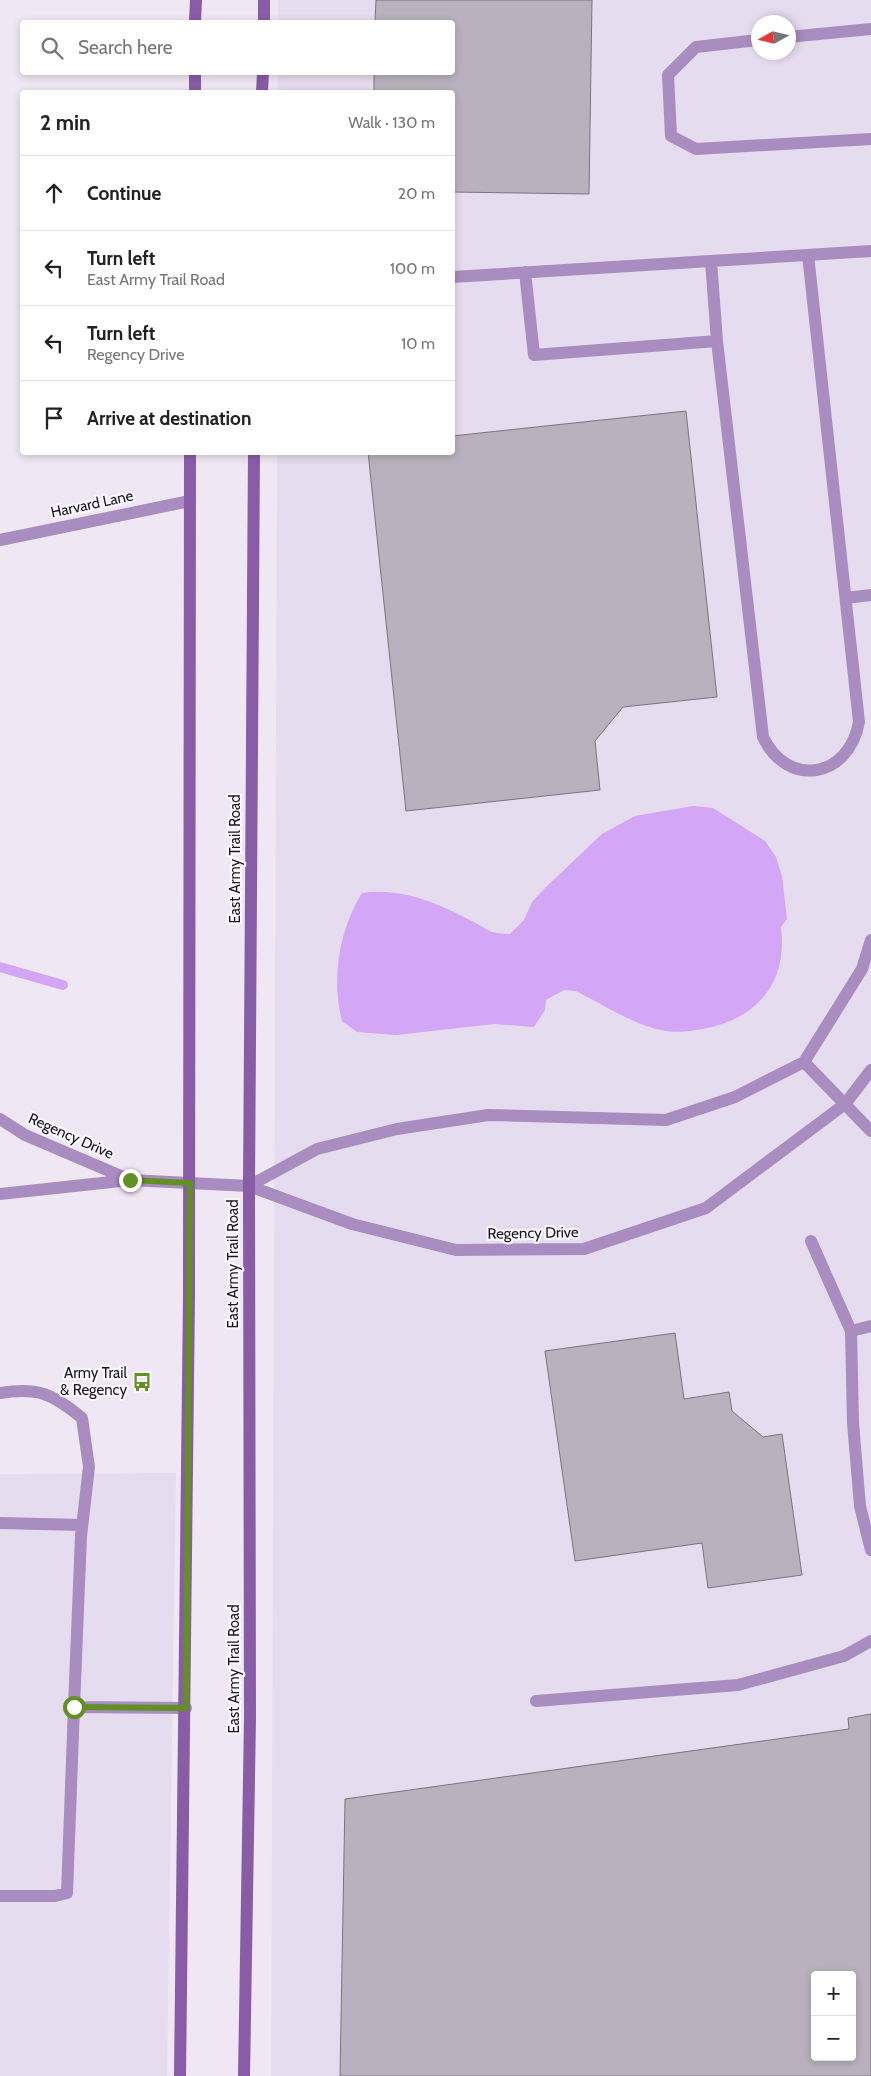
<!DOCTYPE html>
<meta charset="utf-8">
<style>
:root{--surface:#fff;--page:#f6f6f6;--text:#222;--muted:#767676;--line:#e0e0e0}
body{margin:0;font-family:Cabin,sans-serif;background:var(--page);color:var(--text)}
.controls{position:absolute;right:15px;bottom:15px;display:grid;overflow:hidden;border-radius:5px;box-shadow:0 2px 8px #0003}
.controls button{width:45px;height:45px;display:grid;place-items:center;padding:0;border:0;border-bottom:1px solid var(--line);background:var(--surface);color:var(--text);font:25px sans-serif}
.compass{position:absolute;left:751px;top:15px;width:45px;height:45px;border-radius:50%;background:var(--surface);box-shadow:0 2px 8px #0003;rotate:262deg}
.stop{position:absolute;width:15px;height:15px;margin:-11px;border:4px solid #639023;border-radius:50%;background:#fff}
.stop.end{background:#639023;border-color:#fff;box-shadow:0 1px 5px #0008}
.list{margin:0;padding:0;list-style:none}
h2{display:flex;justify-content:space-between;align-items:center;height:65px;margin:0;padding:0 20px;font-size:21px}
h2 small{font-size:16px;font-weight:400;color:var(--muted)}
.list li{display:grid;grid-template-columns:32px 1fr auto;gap:15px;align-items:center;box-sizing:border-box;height:75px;padding:0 20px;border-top:1px solid var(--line)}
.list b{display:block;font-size:19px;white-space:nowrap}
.list p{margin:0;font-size:16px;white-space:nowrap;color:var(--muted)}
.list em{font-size:16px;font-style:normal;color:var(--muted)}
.icon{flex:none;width:28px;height:28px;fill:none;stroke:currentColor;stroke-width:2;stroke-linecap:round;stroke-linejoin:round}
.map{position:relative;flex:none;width:871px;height:2076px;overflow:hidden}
.search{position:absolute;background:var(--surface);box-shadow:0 2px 8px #0003;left:20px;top:20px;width:435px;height:55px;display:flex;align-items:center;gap:12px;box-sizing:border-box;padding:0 18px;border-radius:5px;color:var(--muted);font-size:19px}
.panel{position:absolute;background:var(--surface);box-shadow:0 2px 8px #0003;left:20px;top:90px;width:435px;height:365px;border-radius:5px}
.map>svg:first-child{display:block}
.built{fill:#e6dcef;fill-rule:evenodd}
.water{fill:#d4a6f6}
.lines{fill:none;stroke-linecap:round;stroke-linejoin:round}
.stream{stroke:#d4a6f6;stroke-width:10}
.building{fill:#b9b2be;stroke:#7b7580;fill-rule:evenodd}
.lane{stroke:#a98cc0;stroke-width:12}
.street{stroke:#a98cc0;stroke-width:12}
.secondary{stroke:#895ca8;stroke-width:12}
.route{stroke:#639023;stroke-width:6}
.labels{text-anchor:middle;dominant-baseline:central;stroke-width:4.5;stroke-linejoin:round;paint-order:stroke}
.street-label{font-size:15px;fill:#18161a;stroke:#faf6fe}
.poi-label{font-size:15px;fill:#18161a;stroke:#faf6fe;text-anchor:end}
</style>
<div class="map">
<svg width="871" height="2076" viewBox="0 0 871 2076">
<rect width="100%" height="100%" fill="#efe8f4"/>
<!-- built -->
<path class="built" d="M 278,0 L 871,0 L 871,2076 L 271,2076 L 277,453 L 452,452 L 452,92 L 278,92 L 278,73 L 452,72 L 452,22 L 278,22 ZM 758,22 L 788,22 L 788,52 L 758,52 ZM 815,1975 L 852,1975 L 852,2057 L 815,2057 Z
M 176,1473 L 167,2076 L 0,2076 L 0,1474 Z"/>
<!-- water -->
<path class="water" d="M 693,806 L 713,808 L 765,841 L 776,857 L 782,876 L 787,919 L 781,927 C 788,983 757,1019 703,1029 C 691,1031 678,1033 666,1031 C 637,1027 602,1004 576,991 L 564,990 L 546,1000 L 545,1010 L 534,1027 L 494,1024 L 396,1035 L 357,1032 L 342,1021 C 331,979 339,930 362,893 C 402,887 437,903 472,921 C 492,931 485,933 510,934 L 524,920 L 532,902 L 546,887 L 602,834 L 635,816 Z"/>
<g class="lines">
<!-- stream -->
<path class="stream" d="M 0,967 L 63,985"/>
</g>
<!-- building -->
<path class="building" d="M 376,0 L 592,0 L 589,194 L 452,192 L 452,92 L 374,92 L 374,72 L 452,72 L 452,22 L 375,22 Z
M 686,411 L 717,697 L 623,707 L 595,741 L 600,790 L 406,811 L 368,452 L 452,452 L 452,436 Z
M 675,1333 L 684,1399 L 729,1392 L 732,1411 L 763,1437 L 782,1434 L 802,1575 L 708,1588 L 702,1543 L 575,1561 L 545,1351 Z
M 871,1714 L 871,2076 L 340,2076 L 345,1799 L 849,1729 L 848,1718 ZM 815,1975 L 852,1975 L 852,2057 L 815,2057 Z"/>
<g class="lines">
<!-- lane -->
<path class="lane" d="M 788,37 L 871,29
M 758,40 L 696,47 L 668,75 L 671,136 L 696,149 L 871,139
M 525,272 L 534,355 L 717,341 L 711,261
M 452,277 L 871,251
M 717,341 L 763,737 C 788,789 849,778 859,722 L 808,255
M 846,598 L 871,595
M 811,1241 L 851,1331 L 853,1423 L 860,1506 L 871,1550
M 851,1331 L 871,1326
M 0,1393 C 38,1387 53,1394 82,1418 L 89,1467 L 81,1536 L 74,1707 L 186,1708
M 0,1523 L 82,1525
M 536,1701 L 738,1685 L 844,1656 L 871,1641
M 0,1896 L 55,1896 L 67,1893 L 74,1707"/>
<!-- street -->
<path class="street" d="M 0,540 L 190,501
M 804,1062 L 862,969 L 871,940
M 804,1062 L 871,1131
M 0,1119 L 25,1135 L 128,1179
M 249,1186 L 317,1149 L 397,1129 L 488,1115 L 666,1120 L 735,1097 L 804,1062
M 0,1194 L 130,1180 L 249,1186 L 352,1224 L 456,1250 L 584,1249 L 706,1208 L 845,1104 L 871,1070"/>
<!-- secondary -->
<path class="secondary" d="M 195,22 L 196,0
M 264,22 L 264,0
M 195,92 L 195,72
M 262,92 L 263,72
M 180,2076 L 189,1295 L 190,452
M 244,2076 L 250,1718 L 249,1186 L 254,452"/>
</g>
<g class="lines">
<!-- route -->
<path class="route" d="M 74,1707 L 186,1708 L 190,1183 L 130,1180"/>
</g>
<!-- icons -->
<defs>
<g id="bus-bare" transform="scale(1.5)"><path d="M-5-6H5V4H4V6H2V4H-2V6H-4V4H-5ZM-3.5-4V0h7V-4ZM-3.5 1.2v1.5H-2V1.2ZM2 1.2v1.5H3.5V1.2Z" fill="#639023" stroke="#faf6fe" stroke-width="2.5" paint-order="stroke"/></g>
</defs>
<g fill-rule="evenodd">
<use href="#bus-bare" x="142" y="1382"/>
</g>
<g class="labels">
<!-- street labels -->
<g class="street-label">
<text transform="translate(92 504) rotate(-12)">Harvard Lane</text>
<text transform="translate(235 859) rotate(-90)">East Army Trail Road</text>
<text transform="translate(71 1136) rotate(24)">Regency Drive</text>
<text transform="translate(533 1233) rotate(-1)">Regency Drive</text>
<text transform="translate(233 1264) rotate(-90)">East Army Trail Road</text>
<text transform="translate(234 1669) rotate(-90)">East Army Trail Road</text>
</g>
<!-- poi labels -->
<g class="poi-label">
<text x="127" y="1373">Army Trail<tspan x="127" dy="17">&amp; Regency</tspan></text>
</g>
</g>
</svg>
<div class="controls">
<button>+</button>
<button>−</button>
</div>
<svg class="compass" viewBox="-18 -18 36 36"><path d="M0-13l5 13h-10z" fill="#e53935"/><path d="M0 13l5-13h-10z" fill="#767676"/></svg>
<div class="stop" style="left:74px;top:1707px"></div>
<div class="stop end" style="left:130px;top:1180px"></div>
<div class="search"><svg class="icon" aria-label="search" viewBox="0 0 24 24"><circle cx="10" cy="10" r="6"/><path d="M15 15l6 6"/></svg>Search here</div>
<section class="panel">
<h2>2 min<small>Walk · 130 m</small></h2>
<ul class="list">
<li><svg class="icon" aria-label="ahead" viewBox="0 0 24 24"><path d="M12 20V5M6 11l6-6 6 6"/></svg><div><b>Continue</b></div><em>20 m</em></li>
<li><svg class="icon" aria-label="left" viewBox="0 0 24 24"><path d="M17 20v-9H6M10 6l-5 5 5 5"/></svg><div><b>Turn left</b><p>East Army Trail Road</p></div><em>100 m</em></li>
<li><svg class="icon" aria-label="left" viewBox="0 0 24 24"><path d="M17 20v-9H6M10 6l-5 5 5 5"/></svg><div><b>Turn left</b><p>Regency Drive</p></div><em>10 m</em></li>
<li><svg class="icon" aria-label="arrive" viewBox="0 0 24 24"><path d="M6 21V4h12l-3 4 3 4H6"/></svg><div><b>Arrive at destination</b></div></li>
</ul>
</section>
</div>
